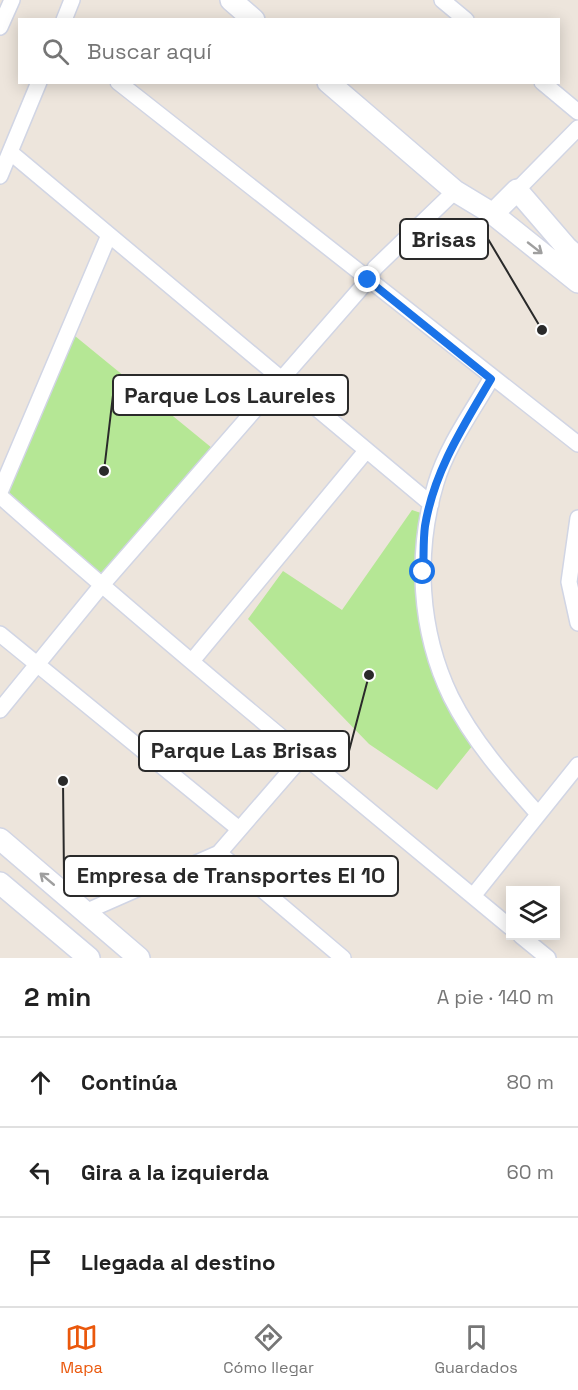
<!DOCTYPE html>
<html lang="es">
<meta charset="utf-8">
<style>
:root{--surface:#fff;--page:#f6f6f6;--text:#222;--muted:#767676;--line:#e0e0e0;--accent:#ea580c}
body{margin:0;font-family:"Space Grotesk",sans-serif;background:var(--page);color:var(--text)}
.controls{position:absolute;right:18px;bottom:18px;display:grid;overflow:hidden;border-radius:0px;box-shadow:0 3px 15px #0003}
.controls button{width:54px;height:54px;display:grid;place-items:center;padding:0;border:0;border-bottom:2px solid var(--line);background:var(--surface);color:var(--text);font:30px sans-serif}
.stop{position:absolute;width:18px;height:18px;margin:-14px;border:4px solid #1a73e8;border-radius:50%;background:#fff}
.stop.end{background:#1a73e8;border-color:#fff;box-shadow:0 2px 6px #0008}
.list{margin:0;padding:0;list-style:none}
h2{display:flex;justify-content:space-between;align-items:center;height:78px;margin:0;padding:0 24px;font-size:26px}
h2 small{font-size:20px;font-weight:400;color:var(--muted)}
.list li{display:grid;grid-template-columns:39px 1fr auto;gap:18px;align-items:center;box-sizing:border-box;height:90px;padding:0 24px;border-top:2px solid var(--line)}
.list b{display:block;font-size:22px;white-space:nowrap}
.list em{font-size:20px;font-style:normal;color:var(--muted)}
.icon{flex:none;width:33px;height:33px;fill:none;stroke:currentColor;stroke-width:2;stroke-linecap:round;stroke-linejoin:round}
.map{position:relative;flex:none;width:578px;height:958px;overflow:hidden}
.search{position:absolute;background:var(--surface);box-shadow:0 3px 15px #0003;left:18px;right:18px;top:18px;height:66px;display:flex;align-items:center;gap:15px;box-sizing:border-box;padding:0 21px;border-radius:0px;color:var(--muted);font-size:22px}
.sheet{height:348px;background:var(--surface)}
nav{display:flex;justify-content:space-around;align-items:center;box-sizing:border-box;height:84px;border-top:2px solid var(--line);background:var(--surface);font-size:16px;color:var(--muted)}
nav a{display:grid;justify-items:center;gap:3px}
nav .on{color:var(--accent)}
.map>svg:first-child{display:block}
.green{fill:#b5e795}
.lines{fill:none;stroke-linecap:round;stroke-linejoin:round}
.street-casing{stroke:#d1d5e4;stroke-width:18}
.secondary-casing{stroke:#d1d5e4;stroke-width:24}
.street{stroke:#fff;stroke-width:15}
.secondary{stroke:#fff;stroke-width:21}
.oneway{stroke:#9f9f9f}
.route{stroke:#1a73e8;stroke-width:8}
.leader{fill:none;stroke:#2a2a2a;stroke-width:2}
.callout-dot{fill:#2a2a2a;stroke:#fff;stroke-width:2}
.callout{fill:#fff;stroke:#2a2a2a;stroke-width:2}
.callout-label{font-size:22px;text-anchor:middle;font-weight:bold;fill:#2a2a2a}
</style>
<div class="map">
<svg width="578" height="958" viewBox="0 0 578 958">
<rect width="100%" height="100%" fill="#ede5dc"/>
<!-- green -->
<path class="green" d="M 75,336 L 212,448 L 101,577 L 6,493 Z
M 412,510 L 421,513 L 417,602 L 428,650 L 473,745 L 437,790 L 369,744 L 248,619 L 283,571 L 342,610 Z"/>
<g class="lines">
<!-- street casing -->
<g class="street-casing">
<path id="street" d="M 442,0 L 466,20
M 64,20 L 72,0
M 0,27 L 12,0
M 118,82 L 578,444
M 542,82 L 578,112
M 10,152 L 431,504
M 0,176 L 39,82
M 517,190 L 578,128
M 491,379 C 472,412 447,446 436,483 C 415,553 419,631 451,697 C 473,741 506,778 538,814
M 0,492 L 109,235
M 0,496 C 167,644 339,785 510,927
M 578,518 L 569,582 L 578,623
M 0,634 L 239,829
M 192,661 L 366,451
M 0,710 L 101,586 L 368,280 L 375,268 L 455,191
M 219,853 L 343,958
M 473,896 L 578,765
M 85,912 L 219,853 L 303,756
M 521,936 L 548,958"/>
</g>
<!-- secondary casing -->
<g class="secondary-casing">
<path id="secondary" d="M 231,0 L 254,20
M 328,82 L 455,191 L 493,214 L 578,282
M 493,214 L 517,190 L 567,248 L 578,258
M 0,839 L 139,958
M 0,883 L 89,958"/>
</g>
<!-- street -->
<use href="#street" class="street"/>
<!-- secondary -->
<use href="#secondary" class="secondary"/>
</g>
<!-- one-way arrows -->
<defs><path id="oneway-shaft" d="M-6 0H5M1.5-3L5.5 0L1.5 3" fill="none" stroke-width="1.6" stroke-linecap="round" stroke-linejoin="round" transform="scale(1.5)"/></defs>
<g class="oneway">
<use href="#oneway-shaft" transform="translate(535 248) rotate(38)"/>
<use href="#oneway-shaft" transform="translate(47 879) rotate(-140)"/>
</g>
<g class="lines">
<!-- route -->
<path class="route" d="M 368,280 L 491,379 C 464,425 434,471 425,526 C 423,541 424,557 423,572"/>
</g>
<!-- callouts -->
<path class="leader" d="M542 330L488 239M104 471L113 395M369 675L349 751M63 781L64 876"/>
<g class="callout-dot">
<circle cx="542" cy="330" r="6"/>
<circle cx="104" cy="471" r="6"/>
<circle cx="369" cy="675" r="6"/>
<circle cx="63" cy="781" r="6"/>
</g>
<g class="callout">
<rect x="400" y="219" width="88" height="40" rx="6"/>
<rect x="113" y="375" width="235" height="40" rx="6"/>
<rect x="139" y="731" width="210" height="40" rx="6"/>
<rect x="64" y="856" width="334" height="40" rx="6"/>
</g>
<g class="callout-label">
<text x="444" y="247">Brisas</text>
<text x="230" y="403">Parque Los Laureles</text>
<text x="244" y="758">Parque Las Brisas</text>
<text x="231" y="883">Empresa de Transportes El 10</text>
</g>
</svg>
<div class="controls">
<button><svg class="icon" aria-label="layers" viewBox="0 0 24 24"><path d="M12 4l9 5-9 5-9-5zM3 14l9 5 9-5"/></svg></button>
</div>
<div class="stop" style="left:423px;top:572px"></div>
<div class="stop end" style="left:368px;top:280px"></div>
<div class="search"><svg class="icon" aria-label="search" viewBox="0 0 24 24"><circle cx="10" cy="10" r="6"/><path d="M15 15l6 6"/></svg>Buscar aquí</div>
</div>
<section class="sheet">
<h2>2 min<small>A pie · 140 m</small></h2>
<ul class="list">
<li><svg class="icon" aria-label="ahead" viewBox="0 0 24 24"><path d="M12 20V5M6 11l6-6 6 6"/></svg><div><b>Continúa</b></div><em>80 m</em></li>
<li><svg class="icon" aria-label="left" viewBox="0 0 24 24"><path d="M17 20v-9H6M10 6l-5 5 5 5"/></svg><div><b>Gira a la izquierda</b></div><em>60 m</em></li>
<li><svg class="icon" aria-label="arrive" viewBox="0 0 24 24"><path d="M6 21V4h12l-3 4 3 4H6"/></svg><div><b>Llegada al destino</b></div></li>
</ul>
</section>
<nav>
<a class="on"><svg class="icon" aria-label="map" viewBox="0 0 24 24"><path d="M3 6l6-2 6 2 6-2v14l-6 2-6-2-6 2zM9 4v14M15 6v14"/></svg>Mapa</a>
<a><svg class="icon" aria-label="directions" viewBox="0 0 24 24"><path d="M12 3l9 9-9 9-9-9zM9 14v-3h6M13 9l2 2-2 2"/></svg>Cómo llegar</a>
<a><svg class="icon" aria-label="saved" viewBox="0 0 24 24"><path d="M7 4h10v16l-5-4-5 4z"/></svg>Guardados</a>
</nav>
